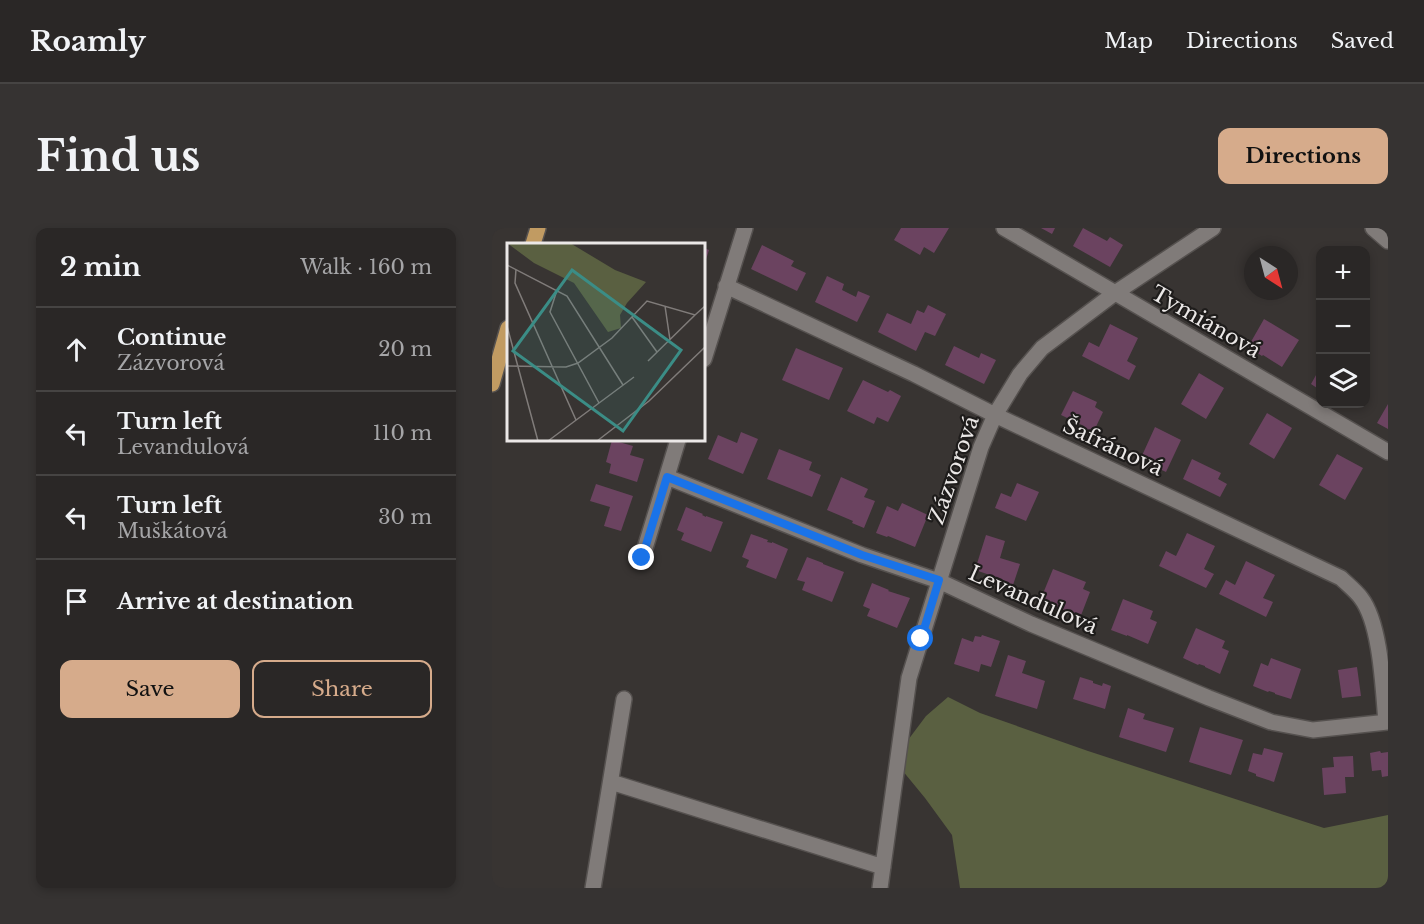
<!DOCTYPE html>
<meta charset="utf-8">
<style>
:root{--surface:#2a2726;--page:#363332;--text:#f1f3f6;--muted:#a5a5a7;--line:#464443;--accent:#d6ab8b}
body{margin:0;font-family:"Libre Baskerville",serif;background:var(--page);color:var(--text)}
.controls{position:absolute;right:18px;top:18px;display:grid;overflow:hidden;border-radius:12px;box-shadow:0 3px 9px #0003}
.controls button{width:54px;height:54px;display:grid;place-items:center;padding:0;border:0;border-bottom:2px solid var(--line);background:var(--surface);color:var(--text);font:30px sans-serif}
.compass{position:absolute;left:752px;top:18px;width:54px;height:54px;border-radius:50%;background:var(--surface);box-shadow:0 3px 9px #0003;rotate:144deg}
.stop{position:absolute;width:18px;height:18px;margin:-14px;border:4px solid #1a73e8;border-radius:50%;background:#fff}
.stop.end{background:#1a73e8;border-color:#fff;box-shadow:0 2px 6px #0008}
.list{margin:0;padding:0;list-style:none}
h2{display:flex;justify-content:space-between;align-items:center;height:78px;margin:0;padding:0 24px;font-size:26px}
h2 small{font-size:20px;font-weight:400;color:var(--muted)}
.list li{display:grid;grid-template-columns:39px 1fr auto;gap:18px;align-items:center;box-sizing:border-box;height:84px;padding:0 24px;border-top:2px solid var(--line)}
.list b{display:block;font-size:22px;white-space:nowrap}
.list p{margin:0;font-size:20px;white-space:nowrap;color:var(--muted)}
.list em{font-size:20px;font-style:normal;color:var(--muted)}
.actions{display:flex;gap:12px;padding:18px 24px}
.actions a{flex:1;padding:14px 0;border:2px solid var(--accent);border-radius:12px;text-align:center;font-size:21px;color:var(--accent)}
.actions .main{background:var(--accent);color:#111}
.icon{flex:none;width:33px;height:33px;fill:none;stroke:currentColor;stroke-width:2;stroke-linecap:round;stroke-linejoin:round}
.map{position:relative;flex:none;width:896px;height:660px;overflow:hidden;border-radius:12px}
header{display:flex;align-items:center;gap:36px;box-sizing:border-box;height:84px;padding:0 30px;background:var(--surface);border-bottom:2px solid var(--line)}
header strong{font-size:28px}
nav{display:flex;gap:33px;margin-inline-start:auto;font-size:21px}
.intro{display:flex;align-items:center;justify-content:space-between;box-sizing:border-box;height:144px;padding:0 36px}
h1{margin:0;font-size:42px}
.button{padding:15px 27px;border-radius:12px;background:var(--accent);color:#111;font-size:21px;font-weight:700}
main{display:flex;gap:36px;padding:0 36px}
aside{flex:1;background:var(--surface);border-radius:12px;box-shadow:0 3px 9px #0003}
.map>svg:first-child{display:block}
.green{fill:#5a6041}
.building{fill:#6b4360}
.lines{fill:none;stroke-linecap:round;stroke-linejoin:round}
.minor-casing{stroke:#55514f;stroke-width:18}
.primary-casing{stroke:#55514f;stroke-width:18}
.minor{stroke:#807b79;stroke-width:15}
.primary{stroke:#c19b62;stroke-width:15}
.route{stroke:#1a73e8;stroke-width:8}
.labels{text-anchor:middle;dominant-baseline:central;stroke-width:4.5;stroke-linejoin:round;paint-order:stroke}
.street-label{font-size:21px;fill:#ebe8e7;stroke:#1e1c1b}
.inset-road{fill:none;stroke:#807c7a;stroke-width:1.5}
.view{fill:#3b8d86;fill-opacity:0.15;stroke:#3b8d86;stroke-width:3}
.inset-edge{fill:none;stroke:#ebe8e7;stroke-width:3}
</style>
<header>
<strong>Roamly</strong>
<nav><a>Map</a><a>Directions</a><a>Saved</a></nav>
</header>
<div class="intro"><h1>Find us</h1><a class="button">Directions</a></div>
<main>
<aside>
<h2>2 min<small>Walk · 160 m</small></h2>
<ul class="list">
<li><svg class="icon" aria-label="ahead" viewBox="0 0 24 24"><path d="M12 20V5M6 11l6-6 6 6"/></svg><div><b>Continue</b><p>Zázvorová</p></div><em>20 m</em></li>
<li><svg class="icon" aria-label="left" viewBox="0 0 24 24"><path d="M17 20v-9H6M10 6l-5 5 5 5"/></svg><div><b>Turn left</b><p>Levandulová</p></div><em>110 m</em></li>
<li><svg class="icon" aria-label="left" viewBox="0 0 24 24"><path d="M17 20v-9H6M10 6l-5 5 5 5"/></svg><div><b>Turn left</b><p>Muškátová</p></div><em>30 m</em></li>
<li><svg class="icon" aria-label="arrive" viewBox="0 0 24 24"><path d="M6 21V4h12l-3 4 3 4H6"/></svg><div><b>Arrive at destination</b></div></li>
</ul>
<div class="actions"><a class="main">Save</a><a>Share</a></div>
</aside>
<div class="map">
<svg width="896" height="660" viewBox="0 0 896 660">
<rect width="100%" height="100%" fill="#383432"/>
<!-- green -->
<path class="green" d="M 456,469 L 488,485 L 596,523 L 832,600 L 896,587 L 896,660 L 468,660 L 460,607 L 433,570 L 410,542 L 413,516 L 434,488 Z"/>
<!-- building -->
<path class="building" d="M 409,0 L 457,0 L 442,25 L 432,19 L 428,27 L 402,12 Z
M 549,0 L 563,0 L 560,6 Z
M 591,0 L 615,13 L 618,9 L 631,17 L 618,39 L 581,18 Z
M 270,17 L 302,33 L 299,38 L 314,45 L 305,63 L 259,41 Z
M 212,20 L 217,22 L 212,38 Z
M 335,48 L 352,56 L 350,62 L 364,69 L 366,63 L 378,68 L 365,94 L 323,74 Z
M 436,77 L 454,86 L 443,108 L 433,104 L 424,123 L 386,104 L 395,85 L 419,96 L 425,82 L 432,85 Z
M 772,91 L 807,112 L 790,139 L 771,127 L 770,128 L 756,119 Z
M 618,96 L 646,110 L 635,133 L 644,138 L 637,152 L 590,128 L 597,114 L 607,119 Z
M 462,118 L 487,130 L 489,125 L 504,132 L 492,156 L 453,137 Z
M 304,120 L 351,140 L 337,172 L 290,152 Z
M 828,140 L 828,162 L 819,156 Z
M 707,145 L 732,160 L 714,191 L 689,176 Z
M 371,152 L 396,164 L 398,162 L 409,168 L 396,194 L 385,189 L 382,196 L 355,183 Z
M 581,163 L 605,174 L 603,179 L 611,184 L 601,205 L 591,200 L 592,198 L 569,187 Z
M 896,176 L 896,201 L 885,195 Z
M 775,185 L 800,200 L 782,231 L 757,216 Z
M 663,199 L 689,212 L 674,244 L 648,232 Z
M 249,204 L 266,211 L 251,246 L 216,231 L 226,207 L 245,215 Z
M 120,212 L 141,218 L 138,227 L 152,231 L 145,254 L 117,245 L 119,236 L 114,234 Z
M 287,221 L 320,234 L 317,242 L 329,247 L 320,269 L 275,251 Z
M 845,226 L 871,240 L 853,272 L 827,257 Z
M 700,231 L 729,245 L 726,251 L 735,256 L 728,269 L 691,251 Z
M 349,249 L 376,261 L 372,269 L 383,273 L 372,300 L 360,295 L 361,293 L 335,282 Z
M 525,255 L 547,264 L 534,293 L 503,280 L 509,265 L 519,269 Z
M 104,256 L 141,268 L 129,303 L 112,298 L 118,279 L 98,273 Z
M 410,275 L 436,287 L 423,319 L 396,308 L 395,309 L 384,305 L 395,278 L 406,283 Z
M 194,279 L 211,286 L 210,287 L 214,289 L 214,288 L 231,294 L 219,324 L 189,312 L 192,305 L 185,302 Z
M 695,305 L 723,318 L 712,341 L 722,346 L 714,360 L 667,338 L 674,323 L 684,328 Z
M 259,306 L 276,312 L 275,314 L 280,315 L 280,314 L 296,321 L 284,351 L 254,339 L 257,332 L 250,329 Z
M 494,307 L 513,313 L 508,330 L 528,336 L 521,357 L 509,353 L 510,351 L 483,342 Z
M 315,329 L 331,335 L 331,336 L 352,344 L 340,374 L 310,362 L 313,354 L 305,352 Z
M 754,333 L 783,347 L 771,370 L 781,374 L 774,389 L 727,366 L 734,352 L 743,357 Z
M 561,341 L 594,354 L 591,361 L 598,364 L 588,390 L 571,383 L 571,381 L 565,379 L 565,380 L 548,373 Z
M 380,355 L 397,362 L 396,363 L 418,370 L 405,400 L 375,388 L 378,381 L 371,378 Z
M 631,371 L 661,383 L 658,391 L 665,394 L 656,416 L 635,407 L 635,408 L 619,402 Z
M 704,400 L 733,413 L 730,420 L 737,423 L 728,446 L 713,439 L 713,438 L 707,436 L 706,437 L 691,430 Z
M 490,407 L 508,413 L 499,439 L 489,436 L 487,444 L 462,436 L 470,410 L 481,414 L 483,408 L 489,409 Z
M 516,427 L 534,433 L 530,445 L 553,453 L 545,481 L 503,468 Z
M 779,430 L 809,441 L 799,471 L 783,466 L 783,465 L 777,463 L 776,464 L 761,458 L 769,435 L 776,438 Z
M 865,439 L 869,468 L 850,470 L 846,442 Z
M 588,449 L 601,453 L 601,455 L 610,458 L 611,455 L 619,458 L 613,481 L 581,471 Z
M 636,480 L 653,486 L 651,491 L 682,500 L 674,524 L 627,509 Z
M 708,499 L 751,512 L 739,547 L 697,534 Z
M 772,520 L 791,525 L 782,554 L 764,548 L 764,546 L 756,543 L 761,525 L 770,527 Z
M 888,523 L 889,525 L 896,524 L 896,548 L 890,549 L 889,542 L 880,543 L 878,525 Z
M 861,528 L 862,549 L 853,549 L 854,565 L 832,567 L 830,540 L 842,539 L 841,529 Z"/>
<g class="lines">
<!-- minor casing -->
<g class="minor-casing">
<path id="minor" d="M 512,0 L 896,224
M 881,0 L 896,13
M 234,58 L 422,146 L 503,187 L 849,350 C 855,356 864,363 869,370 C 889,396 891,461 894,494
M 212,131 L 253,0
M 175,249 L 370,327 L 447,353 L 539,396 L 717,470 L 779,494 L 821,502 L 896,494
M 150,330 L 186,212
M 119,554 L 391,639
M 101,660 L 132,471
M 388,660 L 417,450 L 489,219 L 503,187 L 528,146 L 550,120 L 623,65 L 721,0"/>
</g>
<!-- primary casing -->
<g class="primary-casing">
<path id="primary" d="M 41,16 L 46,0
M 0,156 L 16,100"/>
</g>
<!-- minor -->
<use href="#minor" class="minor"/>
<!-- primary -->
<use href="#primary" class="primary"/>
</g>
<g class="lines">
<!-- route -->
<path class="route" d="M 150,330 L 175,249 L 370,327 L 447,352 L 429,411"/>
</g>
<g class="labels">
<!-- street labels -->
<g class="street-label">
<text transform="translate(714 94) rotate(30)">Tymiánová</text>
<text transform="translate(621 219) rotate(25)">Šafránová</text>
<text transform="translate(462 242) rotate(-71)">Zázvorová</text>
<text transform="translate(541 372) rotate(24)">Levandulová</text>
</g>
</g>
<!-- overview -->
<g transform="translate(15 15)">
<rect width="198" height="198" fill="#383432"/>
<path d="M 0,0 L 63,0 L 108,27 L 139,39 L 120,60 L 113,72 L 114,85 L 101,89 L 67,40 L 27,20 Z" fill="#5a6041"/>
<path class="inset-road" d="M 0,22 L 60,53 L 116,142M 9,26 L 8,40 L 69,177M 50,47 L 43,69 L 92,160M 158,63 L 163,97M 125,74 L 150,109M 0,83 L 31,198M 141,118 L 188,72M 0,123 L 59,124 L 71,120 L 105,95 L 140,58 L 188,72 L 198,63M 41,198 L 127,134M 90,198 L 142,158 L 198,104"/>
<path class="view" d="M 65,27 L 174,107 L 116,188 L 6,108 Z"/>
<rect width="198" height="198" class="inset-edge"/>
</g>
</svg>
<div class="controls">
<button>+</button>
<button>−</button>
<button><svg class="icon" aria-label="layers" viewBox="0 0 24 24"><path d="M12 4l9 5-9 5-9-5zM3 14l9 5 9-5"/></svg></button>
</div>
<svg class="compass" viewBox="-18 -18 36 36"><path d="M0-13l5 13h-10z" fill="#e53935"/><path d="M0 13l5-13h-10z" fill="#a5a5a7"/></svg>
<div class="stop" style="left:429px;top:411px"></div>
<div class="stop end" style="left:150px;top:330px"></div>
</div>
</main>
